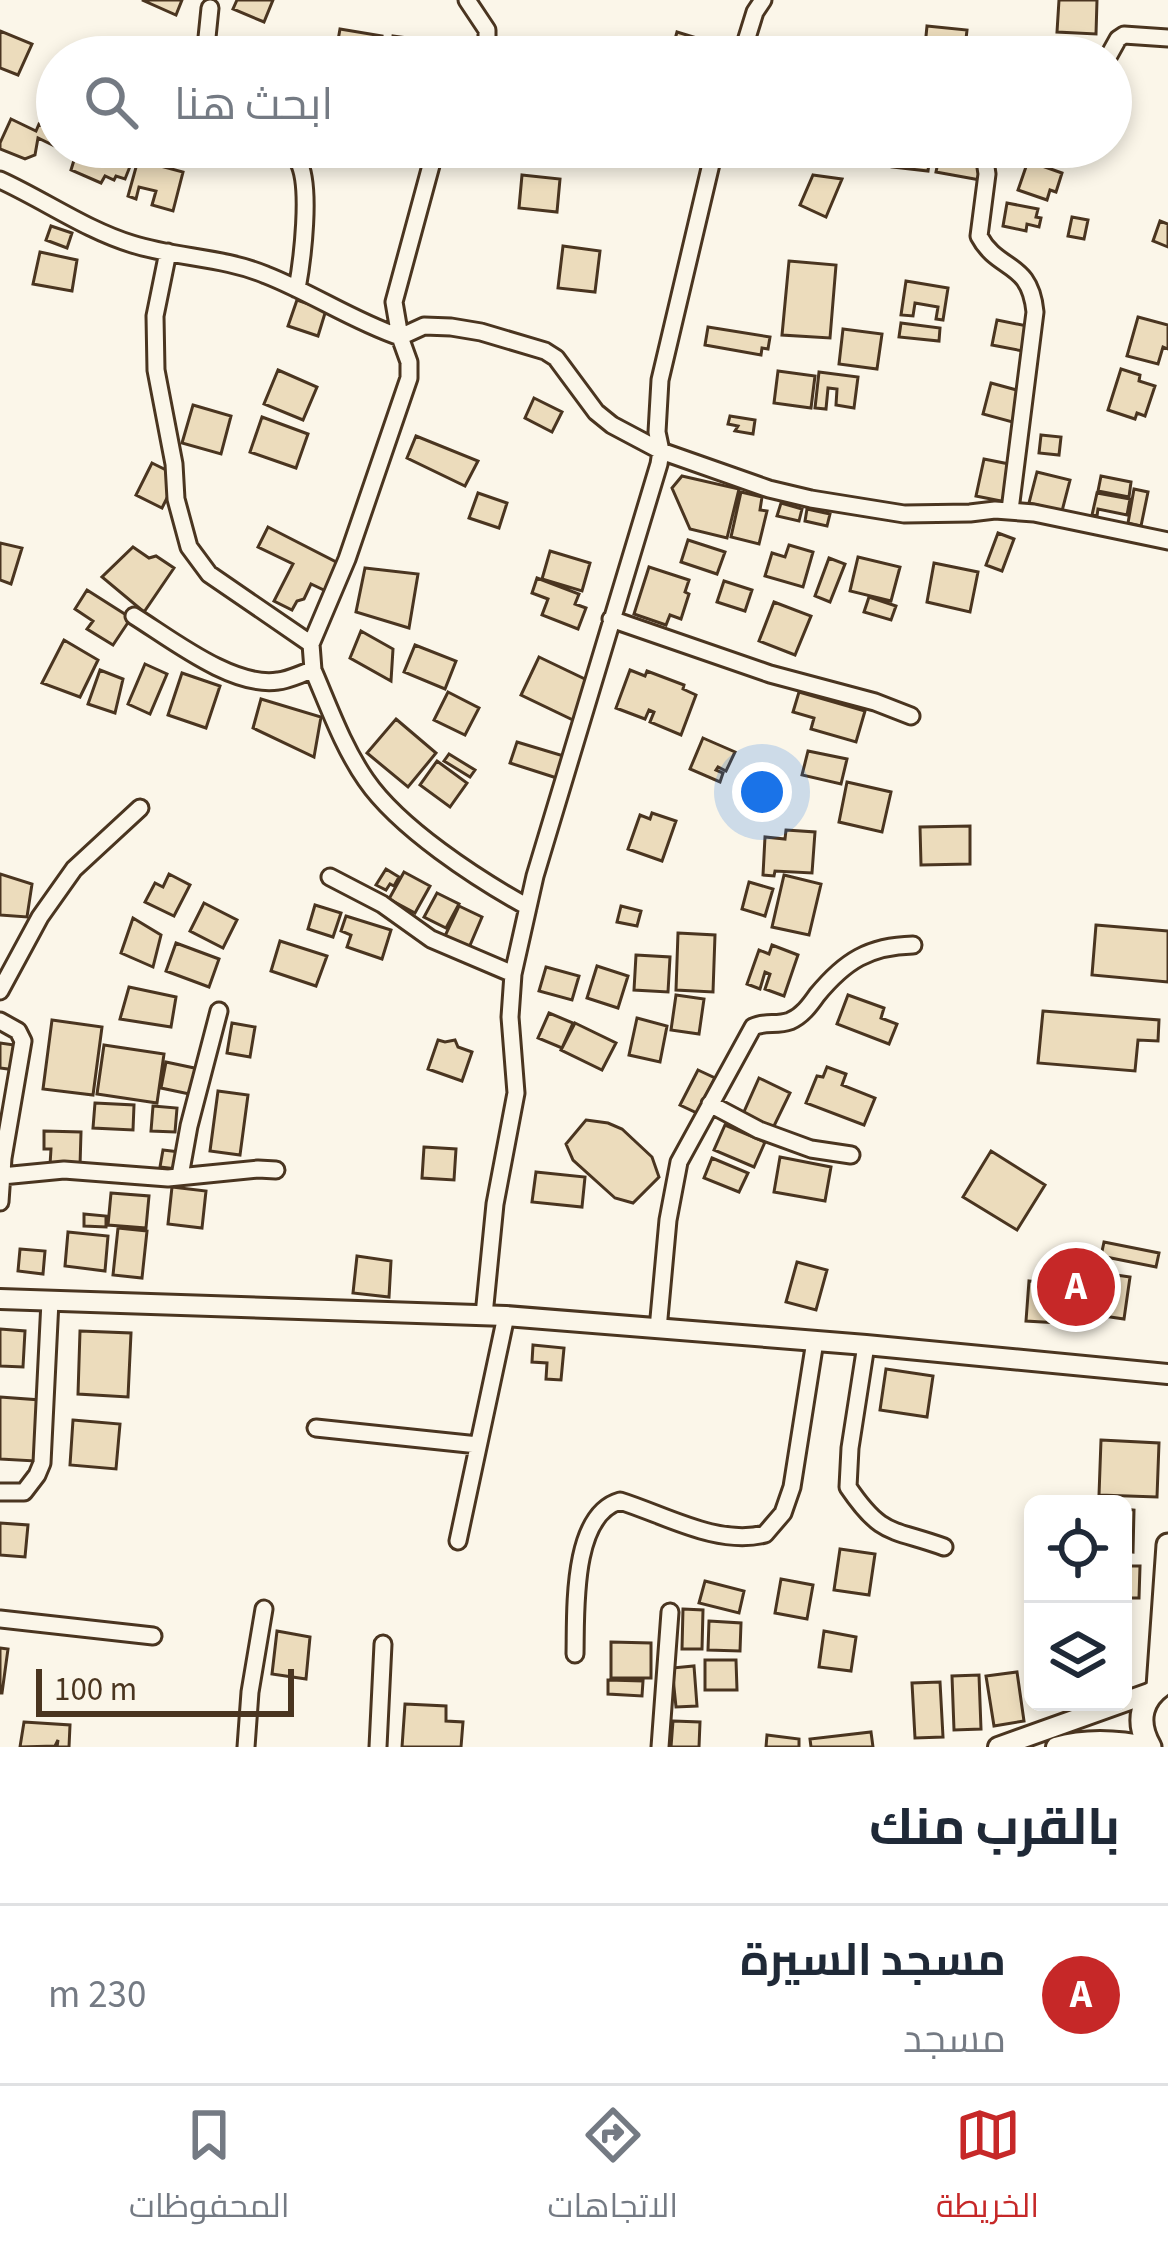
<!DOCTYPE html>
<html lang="ar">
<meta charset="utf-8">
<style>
:root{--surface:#fff;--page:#f6f6f7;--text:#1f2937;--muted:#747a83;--line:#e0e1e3;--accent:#c62828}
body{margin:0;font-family:"Source Sans 3",Cairo,sans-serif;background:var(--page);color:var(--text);direction:rtl}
.controls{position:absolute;right:36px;bottom:36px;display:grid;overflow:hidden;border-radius:18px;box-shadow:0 6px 18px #0003}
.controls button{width:108px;height:108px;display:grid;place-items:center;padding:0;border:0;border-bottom:3px solid var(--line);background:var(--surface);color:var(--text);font:60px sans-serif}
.scale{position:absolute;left:36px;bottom:30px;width:258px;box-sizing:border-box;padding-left:12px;border:6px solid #4a3520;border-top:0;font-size:33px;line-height:42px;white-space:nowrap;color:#4a3520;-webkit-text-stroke:9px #fbf6e9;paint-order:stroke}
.you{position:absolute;left:762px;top:792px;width:42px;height:42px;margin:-30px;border:9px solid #fff;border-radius:50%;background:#1a73e8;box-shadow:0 0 0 18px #1a73e833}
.badge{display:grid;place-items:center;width:78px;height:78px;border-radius:50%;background:var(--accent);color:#fff;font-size:39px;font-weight:700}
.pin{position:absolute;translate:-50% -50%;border:6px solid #fff;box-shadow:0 3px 12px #0006}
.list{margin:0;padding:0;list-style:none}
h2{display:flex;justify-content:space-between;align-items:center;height:156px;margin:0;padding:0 48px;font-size:51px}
h2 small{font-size:39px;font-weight:400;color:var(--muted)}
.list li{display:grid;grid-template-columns:78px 1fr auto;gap:36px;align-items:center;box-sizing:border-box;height:180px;padding:0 48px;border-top:3px solid var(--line)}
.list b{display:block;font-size:45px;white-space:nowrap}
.list p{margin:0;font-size:39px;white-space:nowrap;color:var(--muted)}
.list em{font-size:39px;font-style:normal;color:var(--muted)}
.icon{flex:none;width:66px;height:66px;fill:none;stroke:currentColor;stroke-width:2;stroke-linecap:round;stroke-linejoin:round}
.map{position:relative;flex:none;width:1168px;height:1747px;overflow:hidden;direction:ltr}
.search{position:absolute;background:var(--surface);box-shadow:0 6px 18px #0003;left:36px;right:36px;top:36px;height:132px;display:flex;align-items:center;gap:30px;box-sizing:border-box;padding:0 42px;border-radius:66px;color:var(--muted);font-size:45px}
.sheet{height:336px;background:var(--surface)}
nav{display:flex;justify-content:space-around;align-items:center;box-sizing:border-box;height:168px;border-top:3px solid var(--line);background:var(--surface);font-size:33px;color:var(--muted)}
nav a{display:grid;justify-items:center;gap:6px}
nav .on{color:var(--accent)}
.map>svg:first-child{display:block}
.building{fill:#ecdcbc;stroke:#4a3520;stroke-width:3}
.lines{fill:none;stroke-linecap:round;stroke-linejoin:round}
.minor-casing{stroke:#4a3520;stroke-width:21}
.tertiary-casing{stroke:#4a3520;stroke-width:24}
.secondary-casing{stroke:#4a3520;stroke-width:27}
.minor{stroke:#fbf6e9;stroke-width:15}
.tertiary{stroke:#fbf6e9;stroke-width:18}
.secondary{stroke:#fbf6e9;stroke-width:21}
</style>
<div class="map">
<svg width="1168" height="1747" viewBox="0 0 1168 1747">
<rect width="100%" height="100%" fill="#fbf6e9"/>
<!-- building -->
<path class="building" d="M 142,0 L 182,0 L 176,15 Z
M 237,0 L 273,0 L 264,22 L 233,9 Z
M 1059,0 L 1097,0 L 1096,34 L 1057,32 Z
M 927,26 L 967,30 L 964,57 L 924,56 Z
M 340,29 L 382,36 L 379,57 L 335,57 Z
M 0,31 L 32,44 L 18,75 L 0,68 Z
M 677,32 L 723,46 L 720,57 L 670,57 Z
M 393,36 L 430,41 L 428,57 L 390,57 Z
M 11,119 L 36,131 L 39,124 L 57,134 L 57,147 L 74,147 L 71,154 L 38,138 L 35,155 L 25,159 L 0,149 L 0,143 Z
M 78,147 L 93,147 L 121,159 L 123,153 L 133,159 L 125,179 L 116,176 L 114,180 L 105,176 L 101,183 L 71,170 Z
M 589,147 L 632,147 L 629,160 L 588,152 Z
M 894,147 L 931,147 L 928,171 L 892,167 Z
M 941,147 L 978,148 L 975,163 L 983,164 L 980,180 L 936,172 Z
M 138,160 L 183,172 L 173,211 L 152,205 L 156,191 L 139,187 L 136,199 L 128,196 Z
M 1028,161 L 1062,173 L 1056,192 L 1050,190 L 1047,200 L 1018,190 Z
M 522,175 L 560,179 L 557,212 L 519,208 Z
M 813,175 L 842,179 L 826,217 L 800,205 Z
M 1007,203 L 1038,209 L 1036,217 L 1041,218 L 1039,227 L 1027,224 L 1026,231 L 1003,226 Z
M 1072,217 L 1088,220 L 1084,239 L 1068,236 Z
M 1160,221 L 1168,224 L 1168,247 L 1153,241 Z
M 51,226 L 72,233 L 67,248 L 46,240 Z
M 563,246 L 600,251 L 595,292 L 558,288 Z
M 40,252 L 77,260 L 72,291 L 33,284 Z
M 789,261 L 836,265 L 830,338 L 782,335 Z
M 906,281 L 948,288 L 943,320 L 936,319 L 938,307 L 915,303 L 913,316 L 901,315 Z
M 297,300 L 326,310 L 318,336 L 288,326 Z
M 1138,317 L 1168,325 L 1168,349 L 1163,347 L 1158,364 L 1127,356 Z
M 997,320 L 1032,327 L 1028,352 L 992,345 Z
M 901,323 L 940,328 L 939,341 L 899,337 Z
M 708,327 L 770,337 L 768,349 L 762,348 L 761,355 L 705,345 Z
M 843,329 L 882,334 L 877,369 L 839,364 Z
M 1121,369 L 1140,375 L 1139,381 L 1155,386 L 1145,416 L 1137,413 L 1135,419 L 1108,410 Z
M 278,370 L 317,387 L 303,420 L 264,404 Z
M 778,371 L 815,376 L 811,408 L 774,403 Z
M 819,372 L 858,377 L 854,408 L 836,405 L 837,389 L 828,388 L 826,409 L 815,408 Z
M 991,383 L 1024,392 L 1016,423 L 983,414 Z
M 534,398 L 562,412 L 552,432 L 525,418 Z
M 193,405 L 231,416 L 221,454 L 182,443 Z
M 730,416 L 755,420 L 753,434 L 735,431 L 738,426 L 728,424 Z
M 262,417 L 308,434 L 296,468 L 250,452 Z
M 1041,435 L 1061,437 L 1059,455 L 1039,453 Z
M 416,436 L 478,461 L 465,486 L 407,458 Z
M 984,459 L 1014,465 L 1006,502 L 976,496 Z
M 152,463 L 178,476 L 162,508 L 136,495 Z
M 1037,472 L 1070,480 L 1062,511 L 1029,503 Z
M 682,476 L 739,489 L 727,538 L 690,529 L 672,488 Z
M 1101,476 L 1131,482 L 1129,497 L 1098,491 Z
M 1134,489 L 1148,492 L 1141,526 L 1128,523 Z
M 741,492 L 762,497 L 760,510 L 767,511 L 759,544 L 731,537 Z
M 478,493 L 507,503 L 499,528 L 469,518 Z
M 1097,493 L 1130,499 L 1127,515 L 1098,509 L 1097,516 L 1092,515 Z
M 781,503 L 802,509 L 799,521 L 777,516 Z
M 807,509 L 830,514 L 827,526 L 805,521 Z
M 268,527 L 340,564 L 326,591 L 311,584 L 304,599 L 297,601 L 292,610 L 274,601 L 293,564 L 258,547 Z
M 998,533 L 1014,539 L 1002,571 L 986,565 Z
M 688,540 L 725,552 L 717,574 L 681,562 Z
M 0,543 L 22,548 L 11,584 L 0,580 Z
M 789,545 L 813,552 L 803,587 L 765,576 L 772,553 L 785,557 Z
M 133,547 L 149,558 L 156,556 L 174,568 L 144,612 L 102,577 Z
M 550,551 L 590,563 L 582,591 L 542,579 Z
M 858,557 L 900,567 L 891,601 L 850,591 Z
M 829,558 L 845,564 L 830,602 L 815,596 Z
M 934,563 L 978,572 L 970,612 L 927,602 Z
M 649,567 L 689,580 L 685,592 L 689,594 L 681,619 L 670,615 L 666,625 L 634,614 Z
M 365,568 L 418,574 L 409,628 L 356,612 Z
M 537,578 L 579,594 L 575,604 L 586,608 L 578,629 L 542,615 L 548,599 L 532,593 Z
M 724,581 L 752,590 L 745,611 L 717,602 Z
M 87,590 L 131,618 L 113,645 L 87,629 L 93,621 L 75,609 Z
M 869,597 L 896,606 L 891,620 L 864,612 Z
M 774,602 L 811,616 L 795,655 L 759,641 Z
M 361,631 L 393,649 L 391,681 L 350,658 Z
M 64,640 L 98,660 L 80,697 L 42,683 Z
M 415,645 L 456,661 L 445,689 L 404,672 Z
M 539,657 L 591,682 L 573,720 L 521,695 Z
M 145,664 L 167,674 L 150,714 L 128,704 Z
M 100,670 L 123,679 L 115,713 L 88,704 Z
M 630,670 L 645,676 L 647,671 L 684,685 L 683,689 L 696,695 L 681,735 L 650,722 L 654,712 L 649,710 L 645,719 L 616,708 Z
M 182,673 L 220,686 L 206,728 L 168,715 Z
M 448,692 L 479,708 L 465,735 L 434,720 Z
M 799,692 L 865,711 L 856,742 L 811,729 L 814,718 L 793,712 Z
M 261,699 L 321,717 L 314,757 L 253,728 Z
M 396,719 L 436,753 L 408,787 L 367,753 Z
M 703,738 L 735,752 L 726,771 L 718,767 L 716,770 L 723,773 L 720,782 L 690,769 Z
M 517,742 L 567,757 L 560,779 L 510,763 Z
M 808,751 L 847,759 L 841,784 L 802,775 Z
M 449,754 L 475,770 L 470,777 L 444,761 Z
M 437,761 L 467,783 L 450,807 L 420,785 Z
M 847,782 L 891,792 L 882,832 L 839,822 Z
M 652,813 L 676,821 L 662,861 L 628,849 L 640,815 L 650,819 Z
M 970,826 L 970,864 L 921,865 L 920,827 Z
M 786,830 L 815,832 L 812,873 L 775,871 L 774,876 L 763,875 L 765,837 L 785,839 Z
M 386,869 L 399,877 L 394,886 L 390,884 L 386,890 L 376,885 Z
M 404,872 L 430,886 L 415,913 L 389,899 Z
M 0,874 L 32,884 L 27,917 L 0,915 Z
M 169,874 L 190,885 L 174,916 L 145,902 L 155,883 L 163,887 Z
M 784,875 L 821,884 L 809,935 L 772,927 Z
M 749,882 L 773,889 L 765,916 L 742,909 Z
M 437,893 L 459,904 L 446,928 L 424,917 Z
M 204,903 L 237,920 L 223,948 L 190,931 Z
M 315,905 L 341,913 L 333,937 L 308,929 Z
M 459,906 L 482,917 L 468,950 L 444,938 Z
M 621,906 L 641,911 L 637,926 L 617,922 Z
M 346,916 L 391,930 L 382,959 L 347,947 L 351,935 L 341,931 Z
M 133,918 L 161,935 L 153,967 L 121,953 Z
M 1096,925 L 1168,931 L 1168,982 L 1092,975 Z
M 678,933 L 715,935 L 713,992 L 676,990 Z
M 280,941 L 327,956 L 316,986 L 271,971 Z
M 176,943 L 219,959 L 209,987 L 166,971 Z
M 772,945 L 798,955 L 784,996 L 765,989 L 770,974 L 765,972 L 760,989 L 747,984 L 759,950 L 769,954 Z
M 636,955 L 670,957 L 668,992 L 634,990 Z
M 597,966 L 628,976 L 618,1008 L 587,998 Z
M 546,967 L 579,976 L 572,1000 L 539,991 Z
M 129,987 L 176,997 L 171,1027 L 120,1019 Z
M 676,995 L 704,999 L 699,1034 L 671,1030 Z
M 848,995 L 884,1008 L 881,1018 L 897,1024 L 889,1044 L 837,1024 Z
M 1043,1011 L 1159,1020 L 1158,1041 L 1138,1040 L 1135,1071 L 1038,1063 Z
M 549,1013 L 573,1023 L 562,1048 L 538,1038 Z
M 637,1018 L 667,1026 L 660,1062 L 629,1055 Z
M 52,1020 L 102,1027 L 93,1095 L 43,1089 Z
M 232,1023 L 255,1027 L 250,1057 L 227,1053 Z
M 575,1023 L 616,1043 L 602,1070 L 561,1050 Z
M 438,1040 L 445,1042 L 455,1040 L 458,1047 L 472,1052 L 462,1081 L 428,1069 Z
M 0,1043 L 21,1046 L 16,1070 L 0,1068 Z
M 104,1045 L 164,1054 L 157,1103 L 97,1094 Z
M 166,1062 L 199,1069 L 194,1095 L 161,1088 Z
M 827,1067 L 846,1074 L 842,1085 L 875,1098 L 864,1125 L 806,1103 L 817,1076 L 823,1077 Z
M 698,1070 L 715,1078 L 697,1113 L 680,1105 Z
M 759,1078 L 790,1093 L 773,1128 L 743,1114 Z
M 218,1091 L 248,1095 L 240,1155 L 210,1151 Z
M 95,1103 L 134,1105 L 133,1130 L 93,1128 Z
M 153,1106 L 177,1108 L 175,1132 L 151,1131 Z
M 586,1120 L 608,1123 L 622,1129 L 652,1157 L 659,1177 L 633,1203 L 615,1198 L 573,1160 L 566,1144 Z
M 725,1125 L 765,1142 L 754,1167 L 714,1150 Z
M 44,1131 L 81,1132 L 80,1166 L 50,1165 L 51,1149 L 44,1149 Z
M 424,1147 L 456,1149 L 454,1180 L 422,1178 Z
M 163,1150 L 180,1152 L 177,1169 L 160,1167 Z
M 991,1151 L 1045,1185 L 1017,1230 L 963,1197 Z
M 780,1157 L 831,1167 L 825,1201 L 774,1192 Z
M 712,1158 L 748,1173 L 739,1192 L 704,1178 Z
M 536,1172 L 585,1177 L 582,1207 L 532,1202 Z
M 172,1187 L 206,1191 L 202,1228 L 168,1224 Z
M 111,1193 L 149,1196 L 146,1228 L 108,1225 Z
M 84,1214 L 106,1216 L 106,1227 L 84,1226 Z
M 118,1228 L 147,1231 L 142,1278 L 113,1275 Z
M 68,1232 L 108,1236 L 105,1271 L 65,1266 Z
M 1104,1242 L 1159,1253 L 1156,1267 L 1101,1256 Z
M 20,1249 L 45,1251 L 43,1274 L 18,1271 Z
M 357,1256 L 391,1261 L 389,1297 L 353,1293 Z
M 797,1262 L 827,1270 L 816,1310 L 786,1302 Z
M 1089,1271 L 1130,1277 L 1124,1319 L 1083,1313 Z
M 1029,1281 L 1061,1284 L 1059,1323 L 1026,1321 Z
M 0,1329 L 25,1331 L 23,1367 L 0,1366 Z
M 80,1331 L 131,1333 L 128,1397 L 78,1394 Z
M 533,1345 L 564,1348 L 561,1380 L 546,1379 L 547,1363 L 532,1362 Z
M 886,1369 L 933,1376 L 927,1417 L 880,1410 Z
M 0,1397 L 40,1400 L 35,1461 L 0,1459 Z
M 73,1420 L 120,1424 L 116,1469 L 70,1465 Z
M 1101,1440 L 1159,1443 L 1157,1497 L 1099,1495 Z
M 1123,1509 L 1134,1510 L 1133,1552 L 1123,1551 Z
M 0,1523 L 28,1525 L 25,1557 L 0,1555 Z
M 840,1549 L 875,1554 L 869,1595 L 834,1590 Z
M 1123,1566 L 1140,1566 L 1139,1598 L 1123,1598 Z
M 781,1579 L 813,1585 L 807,1619 L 775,1613 Z
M 705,1581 L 744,1591 L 739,1613 L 699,1603 Z
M 683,1609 L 703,1610 L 702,1649 L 682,1649 Z
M 709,1621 L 741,1623 L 740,1651 L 708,1650 Z
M 277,1631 L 310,1637 L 306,1679 L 272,1674 Z
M 824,1631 L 856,1637 L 851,1671 L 819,1667 Z
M 611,1642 L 651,1643 L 651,1678 L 611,1678 Z
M 0,1648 L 8,1649 L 2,1693 L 0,1693 Z
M 705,1660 L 736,1660 L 737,1690 L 705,1690 Z
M 694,1666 L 697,1706 L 676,1707 L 672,1668 Z
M 1017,1672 L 1024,1721 L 994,1726 L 986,1676 Z
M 979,1675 L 981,1729 L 954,1730 L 952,1676 Z
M 608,1680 L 643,1681 L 642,1696 L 608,1694 Z
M 940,1682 L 943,1737 L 915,1738 L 912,1683 Z
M 405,1704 L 446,1706 L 446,1721 L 463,1722 L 461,1747 L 402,1747 Z
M 673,1721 L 700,1722 L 699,1747 L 671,1747 Z
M 24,1722 L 70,1725 L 69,1747 L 57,1747 L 58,1740 L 55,1746 L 20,1747 Z
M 871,1732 L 873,1747 L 811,1747 L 810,1739 Z
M 767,1735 L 799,1739 L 799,1747 L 766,1747 Z"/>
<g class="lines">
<!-- minor casing -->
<g class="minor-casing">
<path id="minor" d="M 467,0 L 487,30 L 487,57
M 205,57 L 210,8
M 741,57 L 755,12 L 763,0
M 1108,57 L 1118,39 L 1124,35 L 1168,38
M 284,147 C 286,149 296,159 298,161 C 312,185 302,262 297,289
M 436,147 L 394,302 L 400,337 L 409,362 L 409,378 L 347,559 L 311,644 L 313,670 C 329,707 343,747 366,780 C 399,828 477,879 528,907
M 983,147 L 987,174 L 979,236 C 998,272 1030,260 1035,312 L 1010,510
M 0,180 C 44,200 86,230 132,244 C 176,258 223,257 266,275 C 312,293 353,321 400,337 L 424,326 L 451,327 L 481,332 L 545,351 L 556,358 L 596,412 L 612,425 L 661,451 L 769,489 L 811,499 L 904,514 L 970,513 L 995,510 L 1034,513 L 1168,541
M 168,252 L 155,316 L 156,370 L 174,464 L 176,499 L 189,547 L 209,574 L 311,644
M 134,616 C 171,639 233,688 278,681 C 289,680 302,673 313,670
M 611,619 L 770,674 L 875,702 L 911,716
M 330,877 L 382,904 L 431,939 L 513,974
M 0,991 L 40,917 L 74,869 L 140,808
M 0,1021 L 18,1031 L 23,1041 L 3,1158 L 0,1202
M 710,1104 L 759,1130 L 811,1149 L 851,1155
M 2,1176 L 64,1170 L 168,1178 L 258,1169 L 276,1170
M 180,1176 L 189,1126 L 219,1011
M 484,1315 L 495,1204 L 516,1093 L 510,1017 L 513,974 L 535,876 L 659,464 L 661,451 L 657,432 L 660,380 L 715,147
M 658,1329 L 668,1220 L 679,1162 L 753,1027 C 765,1021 777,1026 790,1021 C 802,1016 810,1005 817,995 C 845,961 869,946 913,945
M 866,1345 L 850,1448 L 848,1487 C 882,1537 891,1528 944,1547
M 316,1428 L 478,1445
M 0,1492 L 24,1492 L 37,1475 L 42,1463 L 50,1301
M 458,1541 L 506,1316
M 0,1619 L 153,1636
M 575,1654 C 576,1612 571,1515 620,1501 C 665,1515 717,1546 765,1534 L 783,1513 L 792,1487 L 815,1341
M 246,1747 L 250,1692 L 264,1609
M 378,1747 L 383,1644
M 660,1747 L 670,1612"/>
</g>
<!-- tertiary casing -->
<g class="tertiary-casing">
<path id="tertiary" d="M 0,1299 L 506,1316 L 866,1345 L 1168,1374
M 998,1747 L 1152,1692
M 1056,1747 C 1087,1738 1119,1740 1150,1747"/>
</g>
<!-- secondary casing -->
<g class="secondary-casing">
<path id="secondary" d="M 1158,1687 L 1168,1545
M 1150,1747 C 1135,1721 1141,1697 1167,1682"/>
</g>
<!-- minor -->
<use href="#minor" class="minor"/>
<!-- tertiary -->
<use href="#tertiary" class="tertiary"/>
<!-- secondary -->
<use href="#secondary" class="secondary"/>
</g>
</svg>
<div class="controls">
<button><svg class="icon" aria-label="locate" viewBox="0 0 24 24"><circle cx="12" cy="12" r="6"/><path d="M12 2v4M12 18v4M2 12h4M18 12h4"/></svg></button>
<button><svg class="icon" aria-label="layers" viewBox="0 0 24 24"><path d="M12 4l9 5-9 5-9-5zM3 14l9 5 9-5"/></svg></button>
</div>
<div class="scale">100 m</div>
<div class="you"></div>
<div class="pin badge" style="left:1076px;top:1287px">A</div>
<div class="search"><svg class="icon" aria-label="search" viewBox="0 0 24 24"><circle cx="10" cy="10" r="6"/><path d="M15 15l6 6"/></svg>ابحث هنا</div>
</div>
<section class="sheet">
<h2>بالقرب منك<small></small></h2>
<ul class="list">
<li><span class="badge">A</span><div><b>مسجد السيرة</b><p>مسجد</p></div><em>230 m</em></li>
</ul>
</section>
<nav>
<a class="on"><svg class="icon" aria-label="map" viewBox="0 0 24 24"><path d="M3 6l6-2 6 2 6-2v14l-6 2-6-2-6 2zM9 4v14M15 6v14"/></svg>الخريطة</a>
<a><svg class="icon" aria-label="directions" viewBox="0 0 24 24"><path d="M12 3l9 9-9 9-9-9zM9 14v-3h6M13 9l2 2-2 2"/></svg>الاتجاهات</a>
<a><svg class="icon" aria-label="saved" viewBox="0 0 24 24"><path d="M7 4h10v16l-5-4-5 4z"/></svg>المحفوظات</a>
</nav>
